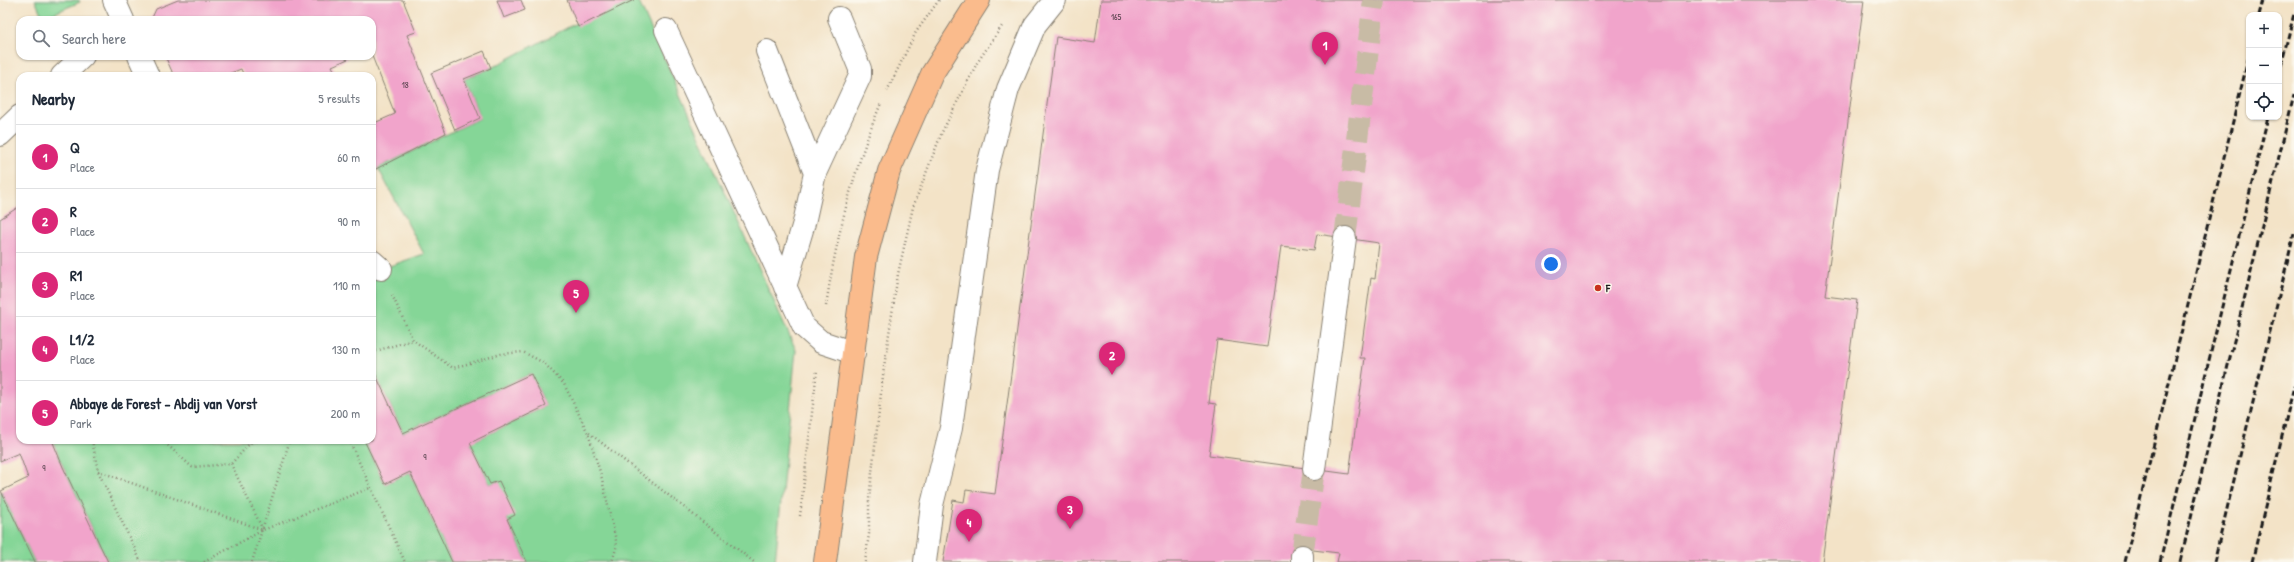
<!DOCTYPE html>
<meta charset="utf-8">
<style>
:root{--surface:#fff;--page:#f6f6f7;--text:#1f2937;--muted:#747a83;--line:#e0e1e3;--accent:#db2777}
body{margin:0;font-family:"Patrick Hand",sans-serif;background:var(--page);color:var(--text)}
.controls{position:absolute;right:12px;top:12px;display:grid;overflow:hidden;border-radius:8px;box-shadow:0 1px 3px #0004}
.controls button{width:36px;height:36px;display:grid;place-items:center;padding:0;border:0;border-bottom:1px solid var(--line);background:var(--surface);color:var(--text);font:20px sans-serif}
.you{position:absolute;left:1551px;top:264px;width:14px;height:14px;margin:-10px;border:3px solid #fff;border-radius:50%;background:#1a73e8;box-shadow:0 0 0 6px #1a73e833}
.badge{display:grid;place-items:center;width:26px;height:26px;border-radius:50%;background:var(--accent);color:#fff;font-size:13px;font-weight:700}
.pin{position:absolute;translate:-50% -33px;filter:drop-shadow(0 1px 2px #0008)}
.pin::after{content:'';position:absolute;top:21px;width:14px;height:12px;background:inherit;clip-path:polygon(0 0,100% 0,50% 100%)}
.list{margin:0;padding:0;list-style:none}
h2{display:flex;justify-content:space-between;align-items:center;height:52px;margin:0;padding:0 16px;font-size:17px}
h2 small{font-size:13px;font-weight:400;color:var(--muted)}
.list li{display:grid;grid-template-columns:26px 1fr auto;gap:12px;align-items:center;box-sizing:border-box;height:64px;padding:0 16px;border-top:1px solid var(--line)}
.list b{display:block;font-size:15px;white-space:nowrap}
.list p{margin:0;font-size:13px;white-space:nowrap;color:var(--muted)}
.list em{font-size:13px;font-style:normal;color:var(--muted)}
.icon{flex:none;width:22px;height:22px;fill:none;stroke:currentColor;stroke-width:2;stroke-linecap:round;stroke-linejoin:round}
.map{position:relative;flex:none;width:2294px;height:562px;overflow:hidden}
.search{position:absolute;background:var(--surface);box-shadow:0 1px 3px #0004;left:16px;top:16px;width:360px;height:44px;display:flex;align-items:center;gap:10px;box-sizing:border-box;padding:0 14px;border-radius:12px;color:var(--muted);font-size:15px}
.panel{position:absolute;background:var(--surface);box-shadow:0 1px 3px #0004;left:16px;top:72px;width:360px;height:372px;border-radius:12px}
.map>svg:first-child{display:block}
.green{fill:#85d697;stroke:#50795a}
.building{fill:#f1a4cb;fill-rule:evenodd}
.lines{fill:none;stroke-linecap:round;stroke-linejoin:round}
.minor-tunnel{stroke:#c8bba5;stroke-width:22;stroke-dasharray:22 11;stroke-linecap:butt}
.minor-casing{stroke:#888072;stroke-width:24}
.major-casing{stroke:#888072;stroke-width:24}
.path{stroke:#888072;stroke-width:2.5;stroke-dasharray:1 3;stroke-linecap:butt}
.minor{stroke:#fff;stroke-width:22}
.major{stroke:#fabb8c;stroke-width:22}
.rail{stroke:#1c1c1c;stroke-width:3;stroke-dasharray:6 3;stroke-linecap:butt}
.poi-dot{fill:#c8321e;stroke:#fbf7ec;stroke-width:1.5}
.labels{text-anchor:middle;dominant-baseline:central;stroke-width:3;stroke-linejoin:round;paint-order:stroke}
.number-label{font-size:9px;fill:#513e48}
.poi-label{font-size:11px;font-weight:bold;fill:#1c1c1c;stroke:#fbf7ec;text-anchor:start}
</style>
<div class="map">
<svg width="2294" height="562" viewBox="0 0 2294 562">
<rect width="100%" height="100%" fill="#fbf7ec"/>
<filter id="ink" filterUnits="userSpaceOnUse"><feTurbulence type="fractalNoise" baseFrequency=".025" numOctaves="2"/><feDisplacementMap in="SourceGraphic" scale="8" xChannelSelector="R" yChannelSelector="G"/><feConvolveMatrix kernelMatrix="1 2 1 2 8 2 1 2 1" color-interpolation-filters="sRGB"/></filter>
<filter id="wash" filterUnits="userSpaceOnUse"><feTurbulence type="fractalNoise" baseFrequency=".012" numOctaves="4" result="noise"/><feDisplacementMap in="SourceGraphic" scale="16" xChannelSelector="R" yChannelSelector="G"/><feGaussianBlur stdDeviation="0.9" result="paint"/><feColorMatrix in="noise" values="0 0 0 0 0 0 0 0 0 0 0 0 0 0 0 0 0 1.4 0 .05"/><feComposite in="paint" operator="in"/></filter>
<g filter="url(#wash)">
<rect width="100%" height="100%" fill="#f3e3c7"/>
<!-- green -->
<path class="green" d="M 35,0 L 79,0 L 80,2 L 43,18 Z
M 620,0 L 638,0 L 796,350 L 775,562 L 527,562 L 507,519 L 499,481 L 490,484 L 470,443 L 546,406 L 531,374 L 403,433 L 372,367 L 372,275 L 381,269 L 424,254 L 378,168 L 480,118 L 464,79 L 491,68 Z
M 52,440 L 364,440 L 385,484 L 410,472 L 452,562 L 108,562 L 63,467 Z
M 1,491 L 35,562 L 0,562 Z"/>
<g id="blocks">
<!-- building -->
<path class="building" d="M 178,0 L 403,0 L 416,32 L 407,35 L 446,133 L 372,171 L 372,124 L 395,114 L 372,56 L 372,20 L 151,20 L 156,9 Z
M 497,0 L 521,0 L 525,10 L 504,18 Z
M 567,0 L 634,0 L 578,27 Z
M 1101,0 L 1864,0 L 1825,296 L 1857,300 L 1822,562 L 1337,562 L 1339,553 L 1313,550 L 1294,562 L 943,562 L 953,500 L 964,502 L 966,490 L 995,494 L 1056,37 L 1095,43 ZM 1317,234 L 1379,243 L 1375,279 L 1371,278 L 1360,358 L 1365,358 L 1349,474 L 1209,455 L 1216,404 L 1209,403 L 1217,340 L 1267,347 L 1281,246 L 1314,250 Z
M 484,51 L 491,68 L 464,79 L 480,118 L 455,130 L 431,73 Z
M 165,56 L 346,56 L 348,59 L 332,66 L 337,76 L 244,76 L 241,69 L 223,76 L 174,76 Z
M 20,206 L 20,440 L 52,440 L 63,467 L 108,562 L 35,562 L 1,491 L 28,478 L 19,453 L 0,461 L 0,219 Z
M 372,367 L 403,433 L 531,374 L 546,406 L 470,443 L 490,484 L 499,481 L 515,515 L 507,519 L 527,562 L 452,562 L 410,472 L 385,484 L 364,440 L 372,440 Z"/>
</g>
</g>
<g filter="url(#ink)">
<use href="#blocks" fill-opacity="0" stroke="#888072" stroke-width="1"/>
<g class="lines">
<!-- minor-tunnel -->
<path class="minor-tunnel" d="M 1345,238 L 1374,0
M 1302,556 L 1314,469"/>
<!-- minor casing -->
<g class="minor-casing">
<path id="minor" d="M 114,0 L 123,20
M 666,30 L 804,327 L 821,342 L 854,353
M 767,51 L 815,173 L 804,223 L 785,287
M 139,56 L 148,76
M 62,76 L 83,56
M 0,135 L 20,116
M 815,173 L 860,76 L 860,69 L 839,18
M 372,261 L 381,269
M 1314,469 L 1345,238
M 925,562 L 932,505 L 951,428 L 987,170 L 1008,89 L 1035,25 L 1055,0
M 1302,562 L 1302,556"/>
</g>
<!-- major casing -->
<g class="major-casing">
<path id="major" d="M 825,562 L 866,257 L 889,171 L 932,74 L 979,0"/>
</g>
<!-- path -->
<path class="path" d="M 887,91 L 916,32 L 939,0
M 392,295 L 413,340 L 453,368 L 501,354 L 523,352 L 544,363 L 564,384 L 588,433 L 601,475 L 617,545 L 612,562
M 826,306 C 837,233 853,172 881,103
M 372,352 L 413,340
M 589,433 L 754,562
M 92,440 L 98,471 L 141,562
M 162,440 L 192,467 L 231,464 L 253,440
M 349,440 L 405,562
M 98,471 L 263,530 L 231,464
M 800,516 L 817,370
M 204,562 L 263,530 L 370,488
M 252,562 L 290,440
M 865,562 L 869,534 L 869,499 L 884,367 L 898,274 L 913,207 L 942,132 L 977,63 L 1002,26"/>
<!-- minor -->
<use href="#minor" class="minor"/>
<!-- major -->
<use href="#major" class="major"/>
<!-- rail -->
<path class="rail" d="M 2259,15 L 2263,0
M 2279,73 L 2294,14
M 2125,562 L 2249,56
M 2160,562 L 2268,117
M 2180,562 L 2294,95
M 2214,562 L 2294,234
M 2252,562 L 2294,386"/>
</g>
</g>
<!-- markers -->
<circle class="poi-dot" cx="1598" cy="288" r="4"/>
<g class="labels">
<!-- number labels -->
<g class="number-label">
<text x="1116" y="17">165</text>
<text x="405" y="85">18</text>
<text x="425" y="457">9</text>
<text x="44" y="468">9</text>
</g>
<!-- poi labels -->
<g class="poi-label">
<text x="1606" y="288">F</text>
</g>
</g>
</svg>
<div class="controls">
<button>+</button>
<button>−</button>
<button><svg class="icon" aria-label="locate" viewBox="0 0 24 24"><circle cx="12" cy="12" r="6"/><path d="M12 2v4M12 18v4M2 12h4M18 12h4"/></svg></button>
</div>
<div class="you"></div>
<div class="pin badge" style="left:1325px;top:65px">1</div>
<div class="pin badge" style="left:1112px;top:375px">2</div>
<div class="pin badge" style="left:1070px;top:529px">3</div>
<div class="pin badge" style="left:969px;top:542px">4</div>
<div class="pin badge" style="left:576px;top:313px">5</div>
<div class="search"><svg class="icon" aria-label="search" viewBox="0 0 24 24"><circle cx="10" cy="10" r="6"/><path d="M15 15l6 6"/></svg>Search here</div>
<section class="panel">
<h2>Nearby<small>5 results</small></h2>
<ul class="list">
<li><span class="badge">1</span><div><b>Q</b><p>Place</p></div><em>60 m</em></li>
<li><span class="badge">2</span><div><b>R</b><p>Place</p></div><em>90 m</em></li>
<li><span class="badge">3</span><div><b>R1</b><p>Place</p></div><em>110 m</em></li>
<li><span class="badge">4</span><div><b>L1/2</b><p>Place</p></div><em>130 m</em></li>
<li><span class="badge">5</span><div><b>Abbaye de Forest - Abdij van Vorst</b><p>Park</p></div><em>200 m</em></li>
</ul>
</section>
</div>
